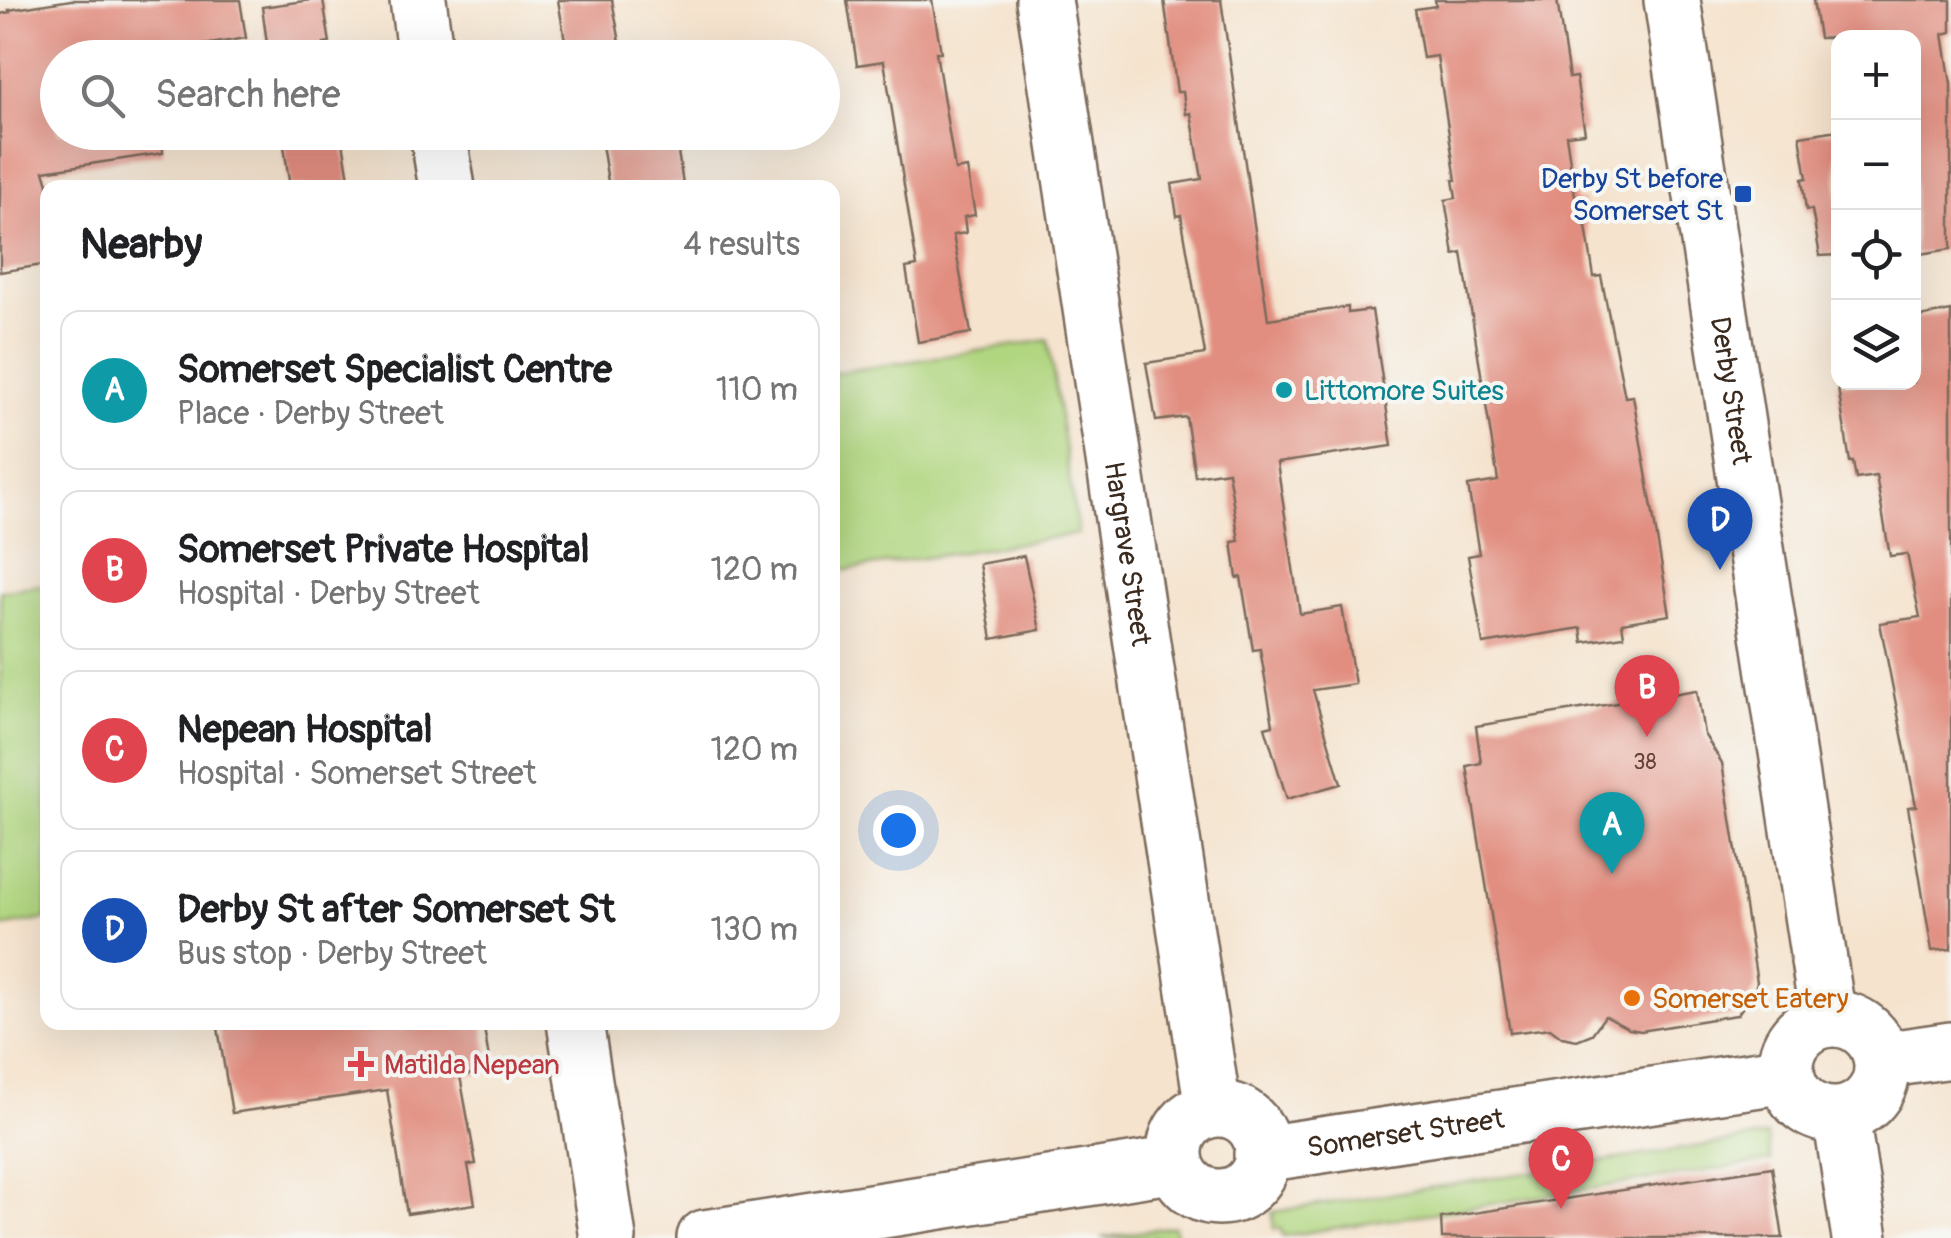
<!DOCTYPE html>
<html lang="en">
<head>
<meta charset="utf-8">
<style>
  :root { --surface:#fff; --page:#f6f6f6; --text:#202124; --muted:#757577; --line:#e0e0e0; --accent:#0b8043 }
  body { margin:0; font-family:Pangolin,sans-serif; background:var(--page); color:var(--text) }
  .controls { position:absolute; right:30px; top:30px; display:grid; overflow:hidden; border-radius:20px; box-shadow:0 10px 40px #0002 }
  .controls button { width:90px; height:90px; display:grid; place-items:center; padding:0; border:0; border-bottom:2px solid var(--line); background:var(--surface); color:var(--text); font:50px sans-serif }
  .you { position:absolute; left:898px; top:830px; width:35px; height:35px; margin:-25px; border:8px solid #fff; border-radius:50%; background:#1a73e8; box-shadow:0 0 0 15px #1a73e833 }
  .badge { display:grid; place-items:center; width:65px; height:65px; border-radius:50%; background:var(--accent); color:#fff; font-size:32px; font-weight:700 }
  .pin { position:absolute; translate:-50% -82px; filter:drop-shadow(0 2px 5px #0008) }
  .pin::after { content:''; position:absolute; top:52px; width:35px; height:30px; background:inherit; clip-path:polygon(0 0,100% 0,50% 100%) }
  .list { margin:0; padding:0; list-style:none }
  h2 { display:flex; justify-content:space-between; align-items:center; height:130px; margin:0; padding:0 40px; font-size:42px }
  h2 small { font-size:32px; font-weight:400; color:var(--muted) }
  .list li { display:grid; grid-template-columns:65px 1fr auto; gap:30px; align-items:center; box-sizing:border-box; height:160px; margin:0 20px 20px; padding:0 20px; border:2px solid var(--line); border-radius:20px }
  .list b { display:block; font-size:38px; white-space:nowrap }
  .list p { margin:0; font-size:32px; white-space:nowrap; color:var(--muted) }
  .list em { font-size:32px; font-style:normal; color:var(--muted) }
  .icon { flex:none; width:55px; height:55px; fill:none; stroke:currentColor; stroke-width:2; stroke-linecap:round; stroke-linejoin:round }
  .map { position:relative; flex:none; width:1951px; height:1238px; overflow:hidden }
  .search { position:absolute; background:var(--surface); box-shadow:0 10px 40px #0002; left:40px; top:40px; width:800px; height:110px; display:flex; align-items:center; gap:25px; box-sizing:border-box; padding:0 35px; border-radius:55px; color:var(--muted); font-size:38px }
  .panel { position:absolute; background:var(--surface); box-shadow:0 10px 40px #0002; left:40px; top:180px; width:800px; height:850px; border-radius:20px }
  .map>svg:first-child { display:block }
  .green { fill:#b1d680; stroke:#76804f; stroke-width:2.5 }
  .building { fill:#e18d7f }
  .lines { fill:none; stroke-linecap:round; stroke-linejoin:round }
  .minor-casing { stroke:#7c6b5b; stroke-width:60 }
  .minor { stroke:#fff; stroke-width:55 }
  .transit-dot { fill:#1a4fb4; stroke:#f6f6f2; stroke-width:4 }
  .culture-dot { fill:#0f9aa8; stroke:#f6f6f2; stroke-width:4 }
  .food-dot { fill:#e8710a; stroke:#f6f6f2; stroke-width:4 }
  .health-dot { fill:#e0444e; stroke:#f6f6f2; stroke-width:4 }
  .labels { text-anchor:middle; stroke-width:8; stroke-linejoin:round; paint-order:stroke }
  .number-label { font-size:22px; fill:#644336 }
  .transit-label { font-size:28px; fill:#164399; stroke:#f6f6f2; text-anchor:end }
  .culture-label { font-size:28px; fill:#0d838f; stroke:#f6f6f2; text-anchor:start }
  .street-label { font-size:28px; fill:#3b2a1e; stroke:#f6f6f2 }
  .food-label { font-size:28px; fill:#c56008; stroke:#f6f6f2; text-anchor:start }
  .health-label { font-size:28px; fill:#be3a42; stroke:#f6f6f2; text-anchor:start }
</style>
</head>
<body>
<div class="map">
<svg width="1951" height="1238" viewBox="0 0 1951 1238">
  <rect width="100%" height="100%" fill="#f6f6f2"/>
  <filter id="ink" filterUnits="userSpaceOnUse"><feTurbulence type="fractalNoise" baseFrequency=".01" numOctaves="2"/><feDisplacementMap in="SourceGraphic" scale="20" xChannelSelector="R" yChannelSelector="G"/><feConvolveMatrix kernelMatrix="1 2 1 2 8 2 1 2 1" color-interpolation-filters="sRGB"/></filter>
  <filter id="wash" filterUnits="userSpaceOnUse"><feTurbulence type="fractalNoise" baseFrequency=".0048" numOctaves="4" result="noise"/><feDisplacementMap in="SourceGraphic" scale="40" xChannelSelector="R" yChannelSelector="G"/><feGaussianBlur stdDeviation="2.25" result="paint"/><feColorMatrix in="noise" values="0 0 0 0 0 0 0 0 0 0 0 0 0 0 0 0 0 1.4 0 .05"/><feComposite in="paint" operator="in"/></filter>
  <g filter="url(#wash)">
    <rect width="100%" height="100%" fill="#f5e3cd"/>
    <g class="green">
      <polygon points="1048,340 1078,534 833,572 833,373"/>
      <polygon points="47,584 47,919 0,927 0,591"/>
      <polygon points="1767,1136 1771,1161 1283,1236 1281,1229 1274,1229 1272,1212"/>
      <polygon points="1174,1226 1177,1238 1102,1238"/>
    </g>
    <g id="blocks">
      <g class="building">
        <polygon points="71,0 240,0 246,38 126,58 58,58 58,132 162,132 163,153 44,171 48,184 48,264 0,272 0,14 10,12 9,10"/>
        <polygon points="311,0 323,0 330,43 324,44 326,58 269,58 262,7"/>
        <polygon points="558,0 612,0 623,58 568,58"/>
        <polygon points="847,0 932,0 941,52 936,52 955,170 967,168 975,215 964,217 966,233 953,235 971,333 918,342 906,268 917,266 884,61 857,65"/>
        <polygon points="1164,0 1221,0 1268,319 1348,307 1348,313 1372,310 1392,446 1277,463 1300,614 1342,607 1355,684 1313,690 1341,784 1287,799 1265,727 1273,725 1260,649 1253,650 1241,577 1237,578 1232,542 1239,541 1228,471 1195,476 1186,417 1156,421 1146,363 1205,354 1181,215 1177,216 1172,184 1202,179 1191,113 1186,114 1183,92 1177,92"/>
        <polygon points="1435,0 1557,0 1569,78 1576,77 1585,133 1566,135 1576,202 1582,201 1594,277 1601,276 1625,397 1633,396 1670,615 1622,623 1624,636 1583,642 1581,628 1483,644 1468,556 1479,554 1468,486 1498,481 1462,253 1454,255 1445,200 1456,198 1453,180 1456,180 1437,56 1423,58 1415,9 1436,6"/>
        <polygon points="1813,0 1951,0 1951,32 1943,34 1951,84 1951,249 1914,255 1914,38 1819,38"/>
        <polygon points="1838,130 1838,255 1820,256 1812,210 1806,210 1802,179 1807,178 1800,136"/>
        <polygon points="282,132 338,132 339,143 343,142 350,184 290,188"/>
        <polygon points="600,132 675,132 683,184 609,188"/>
        <polygon points="1951,311 1951,949 1932,951 1908,807 1916,806 1880,623 1920,617 1907,554 1890,556 1876,476 1856,479 1853,462 1850,462 1837,382 1914,382 1914,318"/>
        <polygon points="1024,556 1040,630 992,639 979,564"/>
        <polygon points="1697,690 1704,734 1722,763 1757,982 1754,992 1737,1015 1730,1016 1641,1031 1629,1029 1605,1016 1592,1034 1577,1040 1562,1037 1550,1028 1510,1033 1467,766 1481,763 1476,726"/>
        <polygon points="217,1022 483,1022 491,1071 460,1076 476,1164 468,1165 475,1204 407,1214 387,1090 232,1113"/>
        <polygon points="1772,1167 1783,1238 1442,1238 1441,1218"/>
      </g>
    </g>
  </g>
  <g filter="url(#ink)">
    <use href="#blocks" fill-opacity="0" stroke="#7c6b5b" stroke-width="2.5"/>
    <g class="lines">
      <g class="minor-casing">
        <g id="minor">
          <polyline points="418,0 426,58"/>
          <path id="s1" d="M 1044,0 L 1213,1109"/>
          <path id="s2" d="M 1672,0 L 1828,1019"/>
          <polyline points="438,132 447,188"/>
          <circle cx="1834" cy="1067" r="48"/>
          <polyline points="575,1022 608,1238"/>
          <polyline points="1882,1060 1951,1050"/>
          <circle cx="1219" cy="1153" r="44"/>
          <polyline points="1841,1116 1860,1238"/>
          <path id="s3" d="M 1262,1154 L 1786,1075"/>
          <polyline points="705,1238 1176,1164"/>
        </g>
      </g>
      <use href="#minor" class="minor"/>
    </g>
  </g>
  <rect class="transit-dot" x="1733" y="184" width="20" height="20" rx="5"/>
  <circle class="culture-dot" cx="1284" cy="390" r="10"/>
  <circle class="food-dot" cx="1632" cy="998" r="10"/>
  <path class="health-dot" d="M356 1049h10v10h10v10h-10v10h-10v-10h-10v-10h10z"/>
  <g class="labels">
    <g class="number-label">
      <text x="1645" y="769">38</text>
    </g>
    <g class="transit-label">
      <text x="1723" y="188">Derby St before<tspan x="1723" dy="32">Somerset St</tspan></text>
    </g>
    <g class="culture-label">
      <text x="1304" y="400">Littomore Suites</text>
    </g>
    <g class="street-label">
      <text dy="10" stroke="none"><textPath href="#s2" startOffset="395">Derby Street</textPath></text>
      <text dy="10" stroke="none"><textPath href="#s1" startOffset="560">Hargrave Street</textPath></text>
      <text dy="10" stroke="none"><textPath href="#s3" startOffset="145">Somerset Street</textPath></text>
    </g>
    <g class="food-label">
      <text x="1652" y="1008">Somerset Eatery</text>
    </g>
    <g class="health-label">
      <text x="384" y="1074">Matilda Nepean</text>
    </g>
  </g>
</svg>
<div class="controls">
<button>+</button>
<button>−</button>
<button><svg class="icon" aria-label="locate" viewBox="0 0 24 24"><circle cx="12" cy="12" r="6"/><path d="M12 2v4M12 18v4M2 12h4M18 12h4"/></svg></button>
<button><svg class="icon" aria-label="layers" viewBox="0 0 24 24"><path d="M12 4l9 5-9 5-9-5zM3 14l9 5 9-5"/></svg></button>
</div>
<div class="you"></div>
<div class="pin badge" style="left:1612px;top:874px;background:#0f9aa8">A</div>
<div class="pin badge" style="left:1647px;top:737px;background:#e0444e">B</div>
<div class="pin badge" style="left:1561px;top:1209px;background:#e0444e">C</div>
<div class="pin badge" style="left:1720px;top:570px;background:#1a4fb4">D</div>
<div class="search"><svg class="icon" aria-label="search" viewBox="0 0 24 24"><circle cx="10" cy="10" r="6"/><path d="M15 15l6 6"/></svg>Search here</div>
<section class="panel">
<h2>Nearby<small>4 results</small></h2>
<ul class="list">
<li><span class="badge" style="background:#0f9aa8">A</span><div><b>Somerset Specialist Centre</b><p>Place · Derby Street</p></div><em>110 m</em></li>
<li><span class="badge" style="background:#e0444e">B</span><div><b>Somerset Private Hospital</b><p>Hospital · Derby Street</p></div><em>120 m</em></li>
<li><span class="badge" style="background:#e0444e">C</span><div><b>Nepean Hospital</b><p>Hospital · Somerset Street</p></div><em>120 m</em></li>
<li><span class="badge" style="background:#1a4fb4">D</span><div><b>Derby St after Somerset St</b><p>Bus stop · Derby Street</p></div><em>130 m</em></li>
</ul>
</section>
</div>
</body>
</html>
